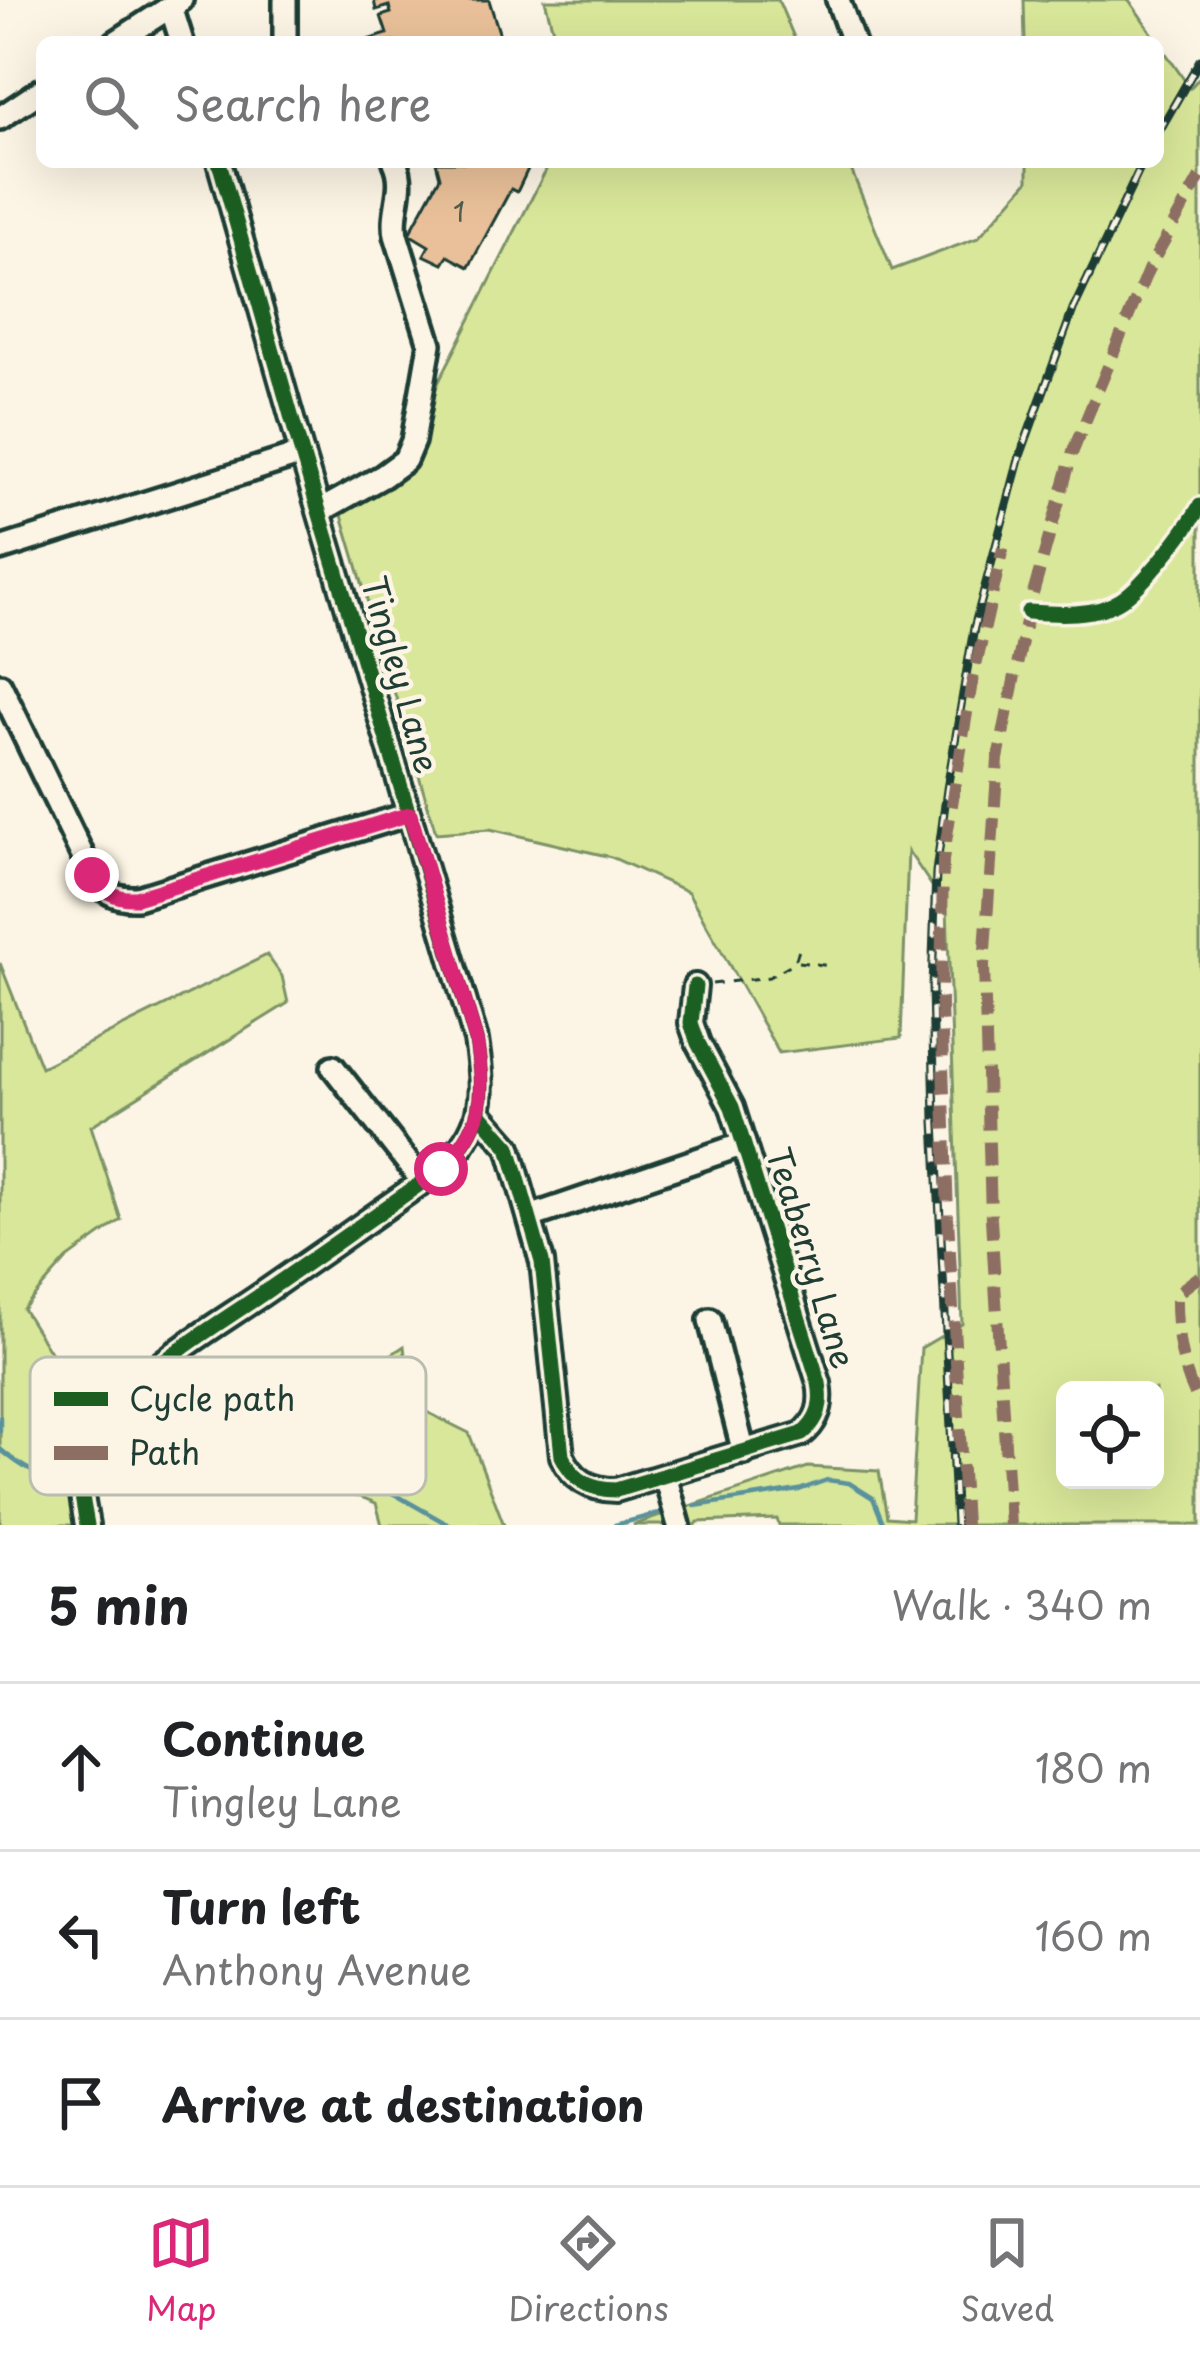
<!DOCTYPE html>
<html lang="en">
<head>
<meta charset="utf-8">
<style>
  :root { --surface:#fff; --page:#f6f6f6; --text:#202124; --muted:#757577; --line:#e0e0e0; --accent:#db2777 }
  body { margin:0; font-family:"Playpen Sans",sans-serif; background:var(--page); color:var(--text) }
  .controls { position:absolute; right:36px; bottom:36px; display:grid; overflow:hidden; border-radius:18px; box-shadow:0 12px 48px #0002 }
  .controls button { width:108px; height:108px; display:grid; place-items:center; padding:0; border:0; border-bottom:3px solid var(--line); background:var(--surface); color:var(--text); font:60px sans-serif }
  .stop { position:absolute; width:36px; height:36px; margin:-27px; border:9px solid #db2777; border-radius:50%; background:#fff }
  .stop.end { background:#db2777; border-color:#fff; box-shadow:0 3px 12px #0008 }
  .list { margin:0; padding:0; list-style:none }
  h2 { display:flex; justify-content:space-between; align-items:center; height:156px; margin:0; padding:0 48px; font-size:51px }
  h2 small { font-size:39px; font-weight:400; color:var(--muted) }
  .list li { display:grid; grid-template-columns:78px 1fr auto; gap:36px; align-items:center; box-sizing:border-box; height:168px; padding:0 48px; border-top:3px solid var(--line) }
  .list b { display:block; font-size:45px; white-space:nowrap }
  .list p { margin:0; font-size:39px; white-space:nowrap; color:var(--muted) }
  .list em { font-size:39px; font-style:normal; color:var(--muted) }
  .icon { flex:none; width:66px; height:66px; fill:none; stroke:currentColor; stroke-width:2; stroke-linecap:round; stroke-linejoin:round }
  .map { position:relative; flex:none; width:1200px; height:1525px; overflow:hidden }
  .search { position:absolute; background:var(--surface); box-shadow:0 12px 48px #0002; left:36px; right:36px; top:36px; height:132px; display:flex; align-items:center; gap:30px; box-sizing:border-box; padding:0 42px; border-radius:18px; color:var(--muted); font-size:45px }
  .sheet { height:660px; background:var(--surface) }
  nav { display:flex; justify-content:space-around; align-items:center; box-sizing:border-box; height:168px; border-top:3px solid var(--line); background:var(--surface); font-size:33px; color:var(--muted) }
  nav a { display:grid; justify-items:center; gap:6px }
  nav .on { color:var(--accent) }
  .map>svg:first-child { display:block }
  .green { fill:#d9e79a; stroke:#7c9267; stroke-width:3; fill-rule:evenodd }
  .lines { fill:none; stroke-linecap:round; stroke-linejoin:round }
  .stream { stroke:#5a929c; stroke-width:4.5 }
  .building { fill:#e9c099; stroke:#1f3d34; stroke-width:3 }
  .minor-casing { stroke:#1f3d34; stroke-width:30 }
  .path { stroke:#1f3d34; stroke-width:3; stroke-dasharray:9 9; stroke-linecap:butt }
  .minor { stroke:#fcf5e5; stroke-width:21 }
  .rail-casing { stroke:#1f3d34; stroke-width:9 }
  .rail { stroke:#fcf5e5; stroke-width:4.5; stroke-dasharray:14; stroke-linecap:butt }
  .quiet { stroke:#8d6e63; stroke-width:12; stroke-dasharray:24 12; stroke-linecap:butt }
  .cycleway-casing { stroke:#fcf5e5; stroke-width:22 }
  .cycleway { stroke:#1b5e20; stroke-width:15 }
  .route { stroke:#db2777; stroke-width:15 }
  .labels { text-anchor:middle; stroke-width:9; stroke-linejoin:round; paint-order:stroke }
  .number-label { font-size:27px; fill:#525e4d }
  .street-label { font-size:33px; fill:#1f3d34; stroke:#fcf5e5 }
  .key { fill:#fcf5e5; stroke:#babeb0; stroke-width:3 }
  .key-label { font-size:33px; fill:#1f3d34 }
</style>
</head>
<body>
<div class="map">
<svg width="1200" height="1525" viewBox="0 0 1200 1525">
  <rect width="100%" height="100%" fill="#fcf5e5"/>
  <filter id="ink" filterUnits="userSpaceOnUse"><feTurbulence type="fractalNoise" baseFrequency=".00833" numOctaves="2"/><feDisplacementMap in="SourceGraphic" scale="24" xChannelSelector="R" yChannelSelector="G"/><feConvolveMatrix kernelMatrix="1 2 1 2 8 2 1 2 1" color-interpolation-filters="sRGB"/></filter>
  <g filter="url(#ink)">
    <g class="green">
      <polygon points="545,0 778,0 796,42 556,42"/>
      <path d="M 1024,0 L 1129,0 L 1190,88 L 1200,77 L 1200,1525 L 779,1525 L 777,1519 L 698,1522 L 696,1525 L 633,1525 L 808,1467 L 879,1471 L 887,1517 L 911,1519 L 921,1348 L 962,1324 L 947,908 L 908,851 L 901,1038 L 779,1053 L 688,892 L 611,857 L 490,829 L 436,833 L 342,515 L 408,470 L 425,409 L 550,162 L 848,162 L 892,270 L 978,238 L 1028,181 L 1028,162 L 1158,162 L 1158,42 L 1025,42 ZM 1065,1390 L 1155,1390 L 1155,1480 L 1065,1480 Z"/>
      <polygon points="267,955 282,976 288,1003 91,1126 121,1220 67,1259 23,1309 87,1411 311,1409 404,1346 411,1404 469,1433 504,1525 382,1525 376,1503 267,1459 75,1496 78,1525 0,1525 0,963 41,1067"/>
    </g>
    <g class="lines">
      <g class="stream">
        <polyline points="0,1417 0,1431"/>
        <polyline points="246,1445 300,1454 396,1495 449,1525"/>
        <path d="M 0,1449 C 20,1466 40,1479 68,1481"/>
        <polyline points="695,1506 799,1490 827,1480 849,1483 873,1498 884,1525"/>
        <polyline points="615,1525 664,1512"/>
      </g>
    </g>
    <g class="building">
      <polygon points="374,0 489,0 502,42 361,42 387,34 381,16 391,13 389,6 376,10"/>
      <polygon points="436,162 519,162 529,167 517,192 511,189 469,267 448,256 443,264 424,255 429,246 409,234 440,177"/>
    </g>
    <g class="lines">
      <g class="minor-casing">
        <g id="minor">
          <polyline points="285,0 285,42"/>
          <polyline points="838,0 853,42"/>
          <polyline points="171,7 182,42"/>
          <polyline points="116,42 181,0"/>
          <polyline points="0,118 42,90"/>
          <path d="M 320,511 L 383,476 L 405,460 L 413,441 L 430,344 L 396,235 C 391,209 407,187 395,162"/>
          <polyline points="0,549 302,454"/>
          <path d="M 0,685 L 92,875 C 104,892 115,899 137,898 L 409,814"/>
          <polyline points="333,1067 423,1182"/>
          <path d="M 480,1114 L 509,1147 L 542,1262 L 562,1456 C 573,1480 590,1490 616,1490 L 802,1434 C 819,1420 823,1404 819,1383 L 732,1107 L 698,1043 L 691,1023 L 695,986"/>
          <polyline points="530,1217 744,1144"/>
          <polyline points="710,1320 744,1453"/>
          <polyline points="665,1476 679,1525"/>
          <path d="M 87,1525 C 83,1501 76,1476 85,1453 C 113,1383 208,1332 268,1290 C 326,1250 383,1210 441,1169 C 485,1127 485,1098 476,1040 L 302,454 L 219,162"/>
        </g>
      </g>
      <g class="path">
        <polyline points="798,962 832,966"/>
        <polyline points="712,984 769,977 795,962 799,950"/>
      </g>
      <use href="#minor" class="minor"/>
      <g class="rail-casing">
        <g id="rail">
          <polyline points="1158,133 1200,60"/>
          <polyline points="956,1525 935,1122 932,987 936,872 947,789 974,628 1020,456 1073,310 1143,162"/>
        </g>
      </g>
      <use href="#rail" class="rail"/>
      <g class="quiet">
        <path d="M 1200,1276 L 1176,1294 C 1175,1328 1182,1375 1200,1403"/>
        <polyline points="965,1525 948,1217 941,1003 943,860 971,688 1003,548"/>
        <polyline points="1010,1525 991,1219 984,965 998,759 1028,612 1073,451 1148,270 1200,177"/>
      </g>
      <g class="cycleway-casing">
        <g id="cycleway">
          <path d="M 1028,612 C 1056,614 1095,617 1121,600 C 1144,585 1186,531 1200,506"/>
          <path d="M 480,1114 L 509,1147 L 542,1262 L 562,1456 C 573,1480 590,1490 616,1490 L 802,1434 C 819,1420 823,1404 819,1383 L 732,1107 L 698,1043 L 691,1023 L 695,986"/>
          <path d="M 87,1525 C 83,1501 76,1476 85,1453 C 113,1383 208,1332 268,1290 C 326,1250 383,1210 441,1169 C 485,1127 485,1098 476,1040 L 302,454 L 219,162"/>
        </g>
      </g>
      <use href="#cycleway" class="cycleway"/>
    </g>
  </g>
  <g class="lines" filter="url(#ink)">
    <path class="route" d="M 92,875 C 104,892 115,899 136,898 L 410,814 L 476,1040 C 485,1098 485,1126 441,1169"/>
  </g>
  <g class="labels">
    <g class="number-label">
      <text x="459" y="222">1</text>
    </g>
    <g class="street-label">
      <text transform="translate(400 675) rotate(74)" y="12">Tingley Lane</text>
      <text transform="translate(811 1258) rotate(73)" y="12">Teaberry Lane</text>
    </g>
  </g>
  <rect x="30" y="1357" width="396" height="138" rx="18" class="key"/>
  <rect x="54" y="1392" width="54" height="14" fill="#1b5e20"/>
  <rect x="54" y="1446" width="54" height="14" fill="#8d6e63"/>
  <g class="key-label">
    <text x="129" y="1411">Cycle path</text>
    <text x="129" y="1465">Path</text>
  </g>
</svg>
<div class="controls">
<button><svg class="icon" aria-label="locate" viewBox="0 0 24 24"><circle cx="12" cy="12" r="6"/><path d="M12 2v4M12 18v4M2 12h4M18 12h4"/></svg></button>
</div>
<div class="stop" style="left:441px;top:1169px"></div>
<div class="stop end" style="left:92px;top:875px"></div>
<div class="search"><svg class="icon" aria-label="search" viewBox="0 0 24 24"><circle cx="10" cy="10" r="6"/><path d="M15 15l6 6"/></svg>Search here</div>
</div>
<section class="sheet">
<h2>5 min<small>Walk · 340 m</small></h2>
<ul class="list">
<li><svg class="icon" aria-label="ahead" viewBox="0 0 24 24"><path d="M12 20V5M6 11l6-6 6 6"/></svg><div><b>Continue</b><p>Tingley Lane</p></div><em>180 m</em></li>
<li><svg class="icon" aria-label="left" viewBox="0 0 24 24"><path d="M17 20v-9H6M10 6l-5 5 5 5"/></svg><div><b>Turn left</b><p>Anthony Avenue</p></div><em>160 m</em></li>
<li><svg class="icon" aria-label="arrive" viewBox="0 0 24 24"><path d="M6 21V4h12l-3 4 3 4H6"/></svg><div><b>Arrive at destination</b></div></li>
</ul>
</section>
<nav>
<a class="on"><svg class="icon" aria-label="map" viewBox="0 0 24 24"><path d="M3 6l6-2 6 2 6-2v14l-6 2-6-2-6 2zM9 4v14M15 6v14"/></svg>Map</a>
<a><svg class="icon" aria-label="directions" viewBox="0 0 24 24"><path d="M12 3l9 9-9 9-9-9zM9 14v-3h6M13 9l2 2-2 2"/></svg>Directions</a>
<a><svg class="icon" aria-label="saved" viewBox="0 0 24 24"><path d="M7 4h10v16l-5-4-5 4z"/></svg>Saved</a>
</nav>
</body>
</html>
